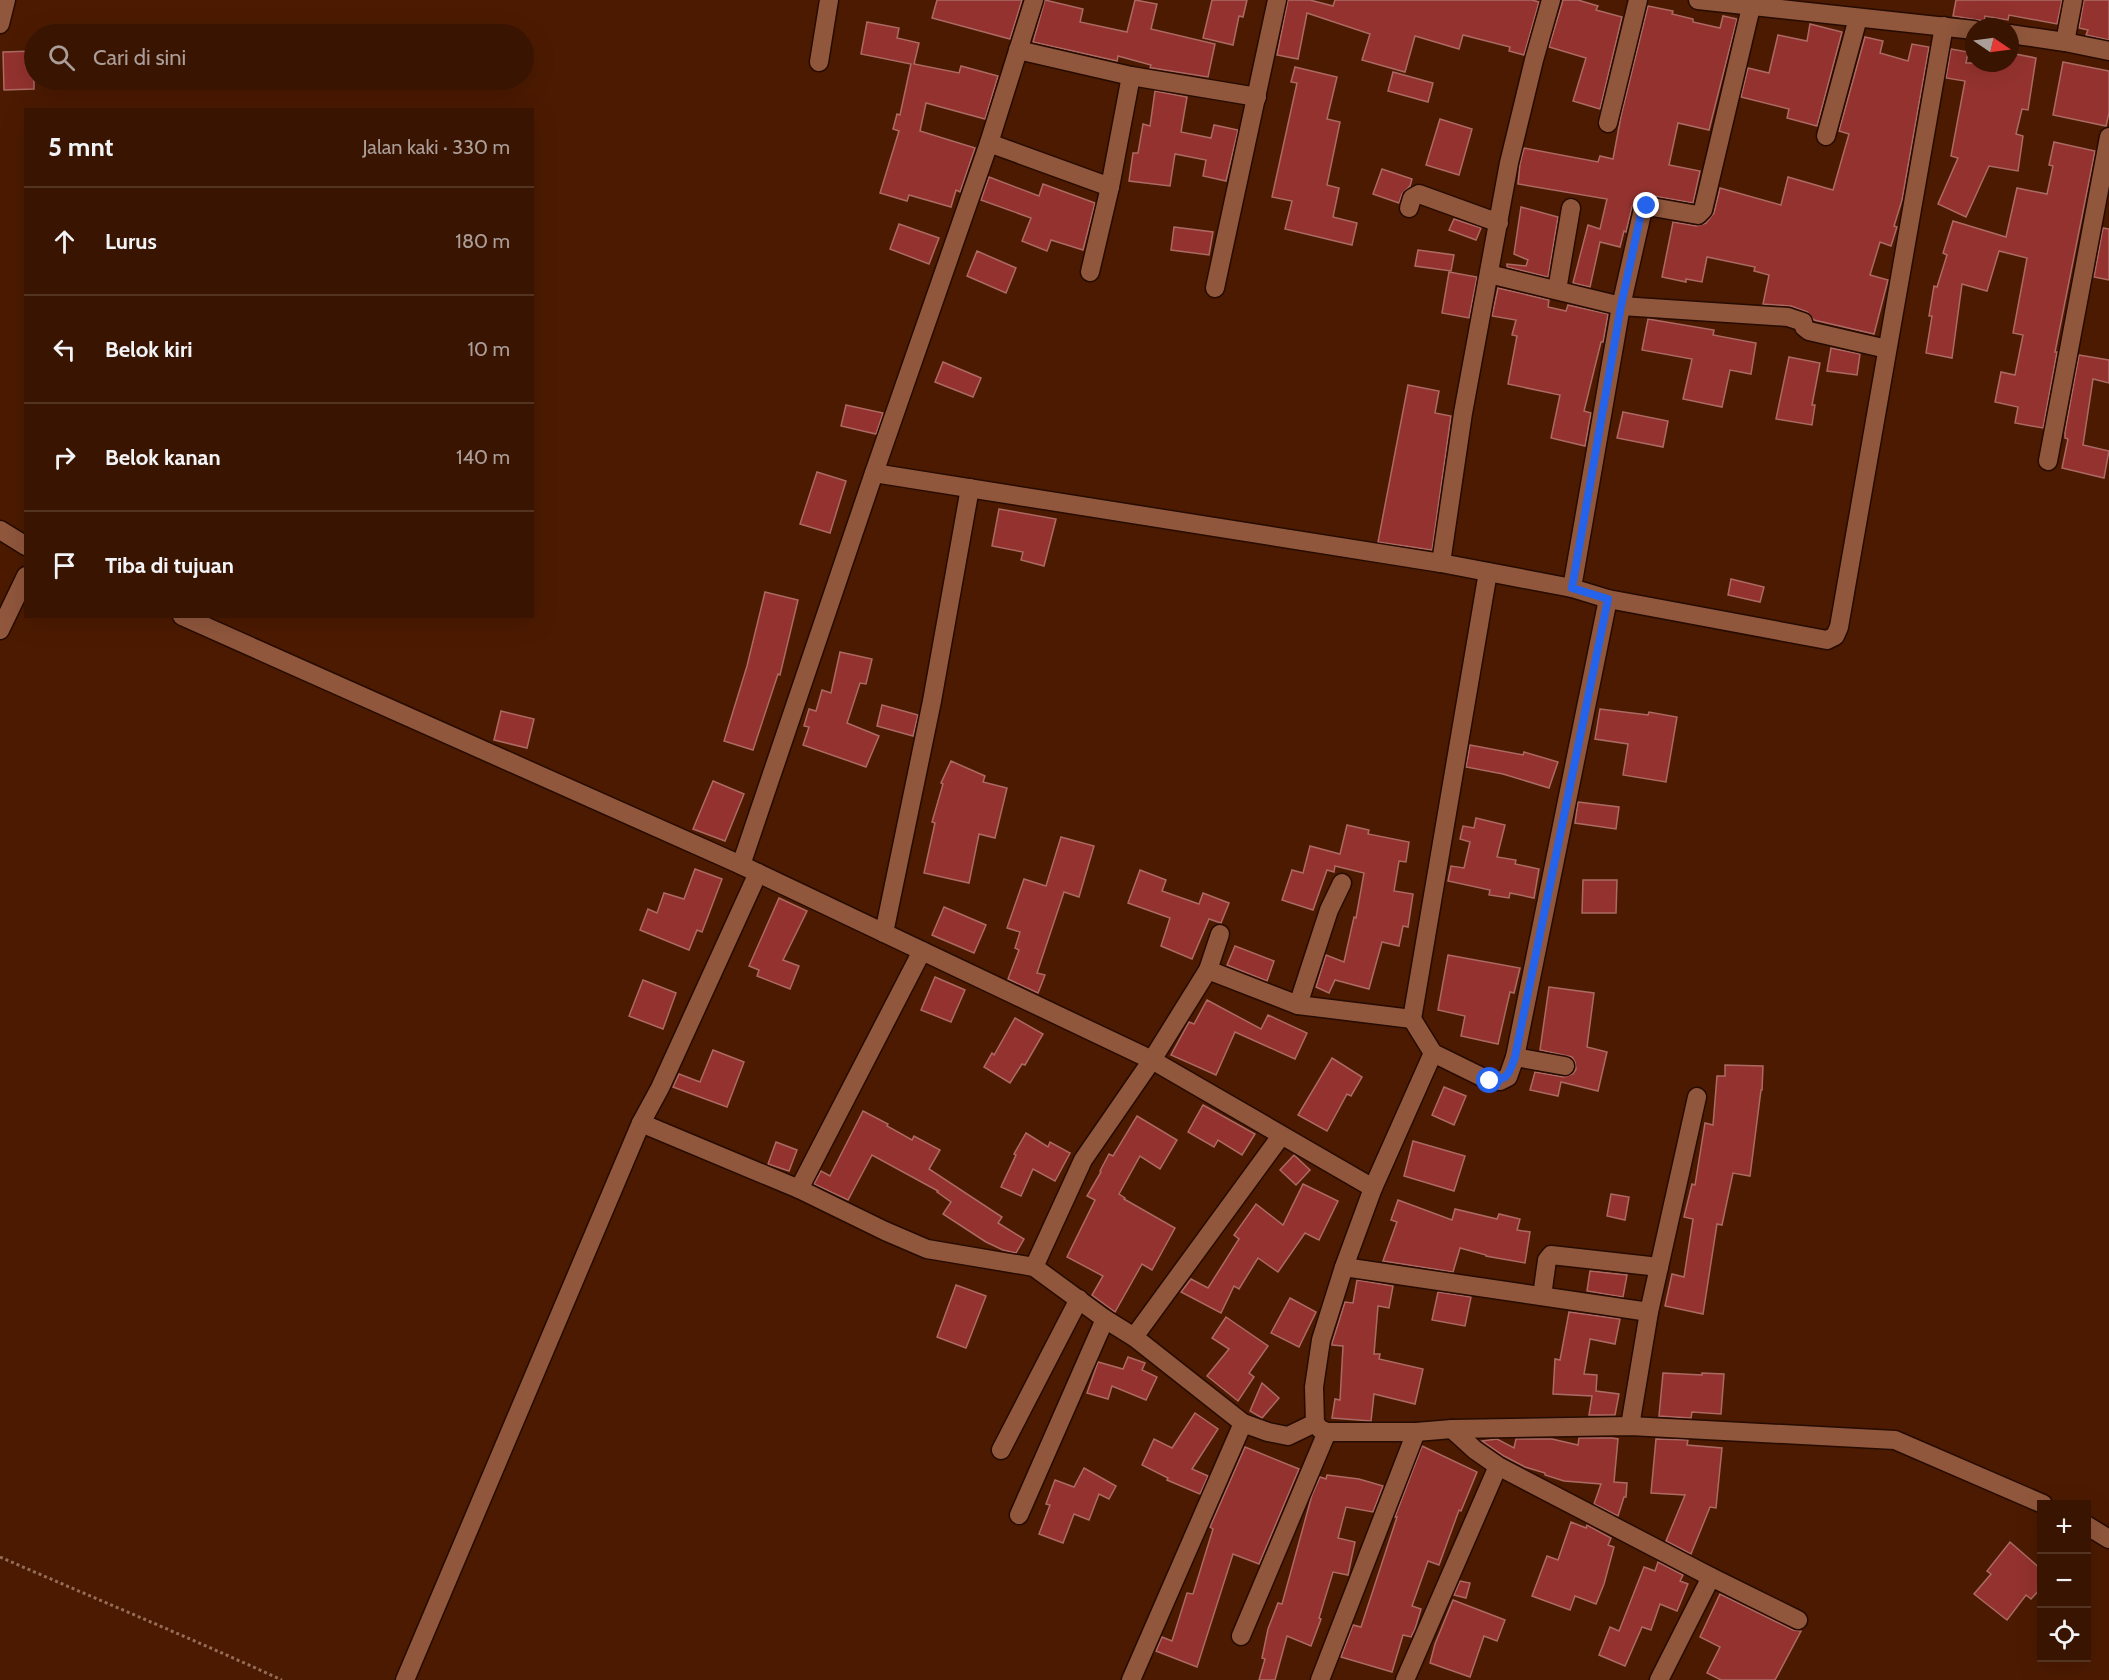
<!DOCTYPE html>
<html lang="id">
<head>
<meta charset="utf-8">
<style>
  :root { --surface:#391400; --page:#44210f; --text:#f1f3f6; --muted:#ab9e99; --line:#533322 }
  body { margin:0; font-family:Cabin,sans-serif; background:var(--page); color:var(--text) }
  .controls { position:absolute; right:18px; bottom:18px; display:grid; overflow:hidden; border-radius:0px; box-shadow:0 6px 24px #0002 }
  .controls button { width:54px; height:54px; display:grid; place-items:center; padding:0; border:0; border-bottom:2px solid var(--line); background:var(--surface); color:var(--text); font:30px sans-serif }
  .compass { position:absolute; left:1965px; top:18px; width:54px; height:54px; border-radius:50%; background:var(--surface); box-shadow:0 6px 24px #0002; rotate:103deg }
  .stop { position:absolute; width:18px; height:18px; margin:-14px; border:4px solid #2563eb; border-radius:50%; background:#fff }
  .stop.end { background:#2563eb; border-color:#fff; box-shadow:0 2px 6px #0008 }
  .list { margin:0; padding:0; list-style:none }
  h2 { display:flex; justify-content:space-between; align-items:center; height:78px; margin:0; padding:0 24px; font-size:26px }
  h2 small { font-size:20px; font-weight:400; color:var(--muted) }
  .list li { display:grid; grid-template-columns:39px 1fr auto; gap:18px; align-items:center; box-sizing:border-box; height:108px; padding:0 24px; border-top:2px solid var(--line) }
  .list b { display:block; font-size:22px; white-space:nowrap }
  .list em { font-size:20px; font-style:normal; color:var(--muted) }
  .icon { flex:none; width:33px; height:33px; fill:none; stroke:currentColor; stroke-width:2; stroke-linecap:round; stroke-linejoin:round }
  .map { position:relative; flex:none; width:2109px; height:1680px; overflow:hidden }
  .search { position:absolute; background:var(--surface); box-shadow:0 6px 24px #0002; left:24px; top:24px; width:510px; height:66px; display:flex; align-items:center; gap:15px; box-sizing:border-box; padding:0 21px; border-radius:33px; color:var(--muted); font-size:22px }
  .panel { position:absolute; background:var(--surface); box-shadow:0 6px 24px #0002; left:24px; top:108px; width:510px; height:510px; border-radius:0px }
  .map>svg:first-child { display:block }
  .building { fill:#93322e; stroke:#ac6a64; stroke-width:1.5 }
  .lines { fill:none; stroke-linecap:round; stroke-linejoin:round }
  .minor-casing { stroke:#260b01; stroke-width:21 }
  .path { stroke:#966d59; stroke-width:3; stroke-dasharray:3 3; stroke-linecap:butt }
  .minor { stroke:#90573c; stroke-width:18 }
  .route { stroke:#2563eb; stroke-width:8 }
</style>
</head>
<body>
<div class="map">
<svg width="2109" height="1680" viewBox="0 0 2109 1680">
  <rect width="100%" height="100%" fill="#4c1a00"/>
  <g class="building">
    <polygon points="937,0 1022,0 1010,39 932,18"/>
    <polygon points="1045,0 1083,9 1080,22 1127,32 1135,0 1157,4 1151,29 1215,44 1208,77 1152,68 1150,68 1151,65 1118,56 1117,61 1033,42"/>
    <polygon points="1212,0 1247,0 1243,17 1239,16 1233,45 1203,38"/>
    <polygon points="1288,0 1310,0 1333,6 1335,0 1532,0 1539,2 1524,55 1509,51 1510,47 1463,35 1459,49 1415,36 1405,72 1362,60 1370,34 1307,13 1298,59 1277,55"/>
    <polygon points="1563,0 1578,0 1598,6 1596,10 1622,17 1600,109 1573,101 1586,58 1549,47"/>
    <polygon points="1956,0 2062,0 2057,24 2009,15 2008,20 1985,16 1984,21 1953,16"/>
    <polygon points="2084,0 2109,0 2109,40 2086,35 2088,30 2079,28"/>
    <polygon points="1648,6 1673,11 1672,14 1693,19 1693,22 1720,28 1723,16 1737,19 1709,130 1678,123 1669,165 1700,171 1693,203 1648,195 1636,200 1632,207 1626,232 1624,231 1620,247 1600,242 1590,287 1573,283 1588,225 1600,229 1607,199 1518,184 1520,164 1524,148 1598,162 1600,156 1613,159 1621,116"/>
    <polygon points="867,22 899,28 897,38 919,43 914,64 959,73 961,66 998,76 985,119 926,103 920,131 975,148 960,192 956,190 951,207 909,195 907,201 880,193 899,131 893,129 897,114 900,115 911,64 861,54"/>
    <polygon points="1810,24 1842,32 1817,126 1787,118 1789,109 1741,97 1748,68 1769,73 1778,35 1807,41"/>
    <polygon points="1865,37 1883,41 1880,53 1908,61 1912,44 1929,47 1902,200 1894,226 1897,227 1891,246 1880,242 1870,275 1888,280 1874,334 1814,320 1807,312 1791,306 1763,304 1769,275 1754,271 1755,267 1707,257 1702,282 1686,279 1686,282 1662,277 1673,222 1697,226 1706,223 1714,213 1720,188 1781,205 1788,177 1833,190 1849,134 1839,131"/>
    <polygon points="1951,49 1968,52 1966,63 2010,63 2010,53 2036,58 2028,110 2022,109 2016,134 2023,136 2018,171 1989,166 1966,217 1938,204 1958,158 1951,156 1965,81 1946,78"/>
    <polygon points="34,51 34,89 4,90 3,52"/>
    <polygon points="2063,62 2109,71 2109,113 2106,126 2053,115"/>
    <polygon points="1295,67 1337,77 1327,119 1340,122 1327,185 1339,188 1333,217 1357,223 1352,245 1285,229 1292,201 1272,197 1297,83 1291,82"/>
    <polygon points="1393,72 1433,83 1428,102 1388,91"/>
    <polygon points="1155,91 1187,97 1181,132 1211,138 1214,125 1238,130 1226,181 1203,176 1206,160 1175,154 1170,186 1129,181 1133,153 1138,153 1143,124 1150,126"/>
    <polygon points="1440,119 1472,129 1459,175 1426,165"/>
    <polygon points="2054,142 2095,151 2055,352 2057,352 2043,428 2015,423 2018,407 1995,402 2001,372 2015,375 2023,335 2013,333 2027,258 1999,251 1987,291 1962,284 1952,358 1926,353 1932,316 1929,316 1934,286 1937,287 1947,255 1943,253 1953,221 2006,237 2017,188 2047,194 2053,166 2049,165"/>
    <polygon points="1382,169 1412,179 1410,186 1402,194 1399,203 1373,194"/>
    <polygon points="989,177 1039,196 1043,184 1095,203 1083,250 1051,240 1047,251 1022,241 1031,218 981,200"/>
    <polygon points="1521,207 1558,217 1548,277 1507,267 1507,264 1526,266 1528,260 1514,254"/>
    <polygon points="1454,219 1481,228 1476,240 1449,230"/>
    <polygon points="899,224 939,238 929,264 890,249"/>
    <polygon points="1174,227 1213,232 1209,255 1171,250"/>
    <polygon points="2103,228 2109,229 2109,280 2094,277"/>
    <polygon points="1418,250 1454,255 1451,271 1415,266"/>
    <polygon points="977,251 1016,268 1006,293 967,276"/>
    <polygon points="1449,272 1477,277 1469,318 1442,313"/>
    <polygon points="1498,288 1549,300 1548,307 1566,311 1568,305 1608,314 1604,337 1603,342 1601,342 1584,411 1591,413 1585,446 1551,438 1560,395 1508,384 1517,336 1512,335 1516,320 1492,316"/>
    <polygon points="1648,319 1714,330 1713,335 1756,343 1751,374 1730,370 1722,407 1683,399 1692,359 1642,350"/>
    <polygon points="1831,348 1860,354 1857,375 1827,371"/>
    <polygon points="2079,355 2109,360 2109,383 2093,379 2083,445 2109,451 2104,478 2062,468 2068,439 2065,438 2065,432"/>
    <polygon points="1789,357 1820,363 1812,405 1815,405 1812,425 1776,419"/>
    <polygon points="943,362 981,378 973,397 935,382"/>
    <polygon points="1408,385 1439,391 1435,413 1451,416 1432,550 1378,542"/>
    <polygon points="846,405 883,413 876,434 841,426"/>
    <polygon points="1623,412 1668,421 1663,447 1617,438"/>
    <polygon points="817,472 846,481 830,533 800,524"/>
    <polygon points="999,509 1056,519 1044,566 1021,560 1023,552 992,546"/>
    <polygon points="1731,579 1764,587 1760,602 1728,595"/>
    <polygon points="765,592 798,600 780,675 778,674 753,750 724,741 747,666"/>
    <polygon points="840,652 872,659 866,684 860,683 847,723 879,736 866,767 803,745 809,727 804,726 809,709 816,711 822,690 831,693"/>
    <polygon points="882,705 918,715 913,736 877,726"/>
    <polygon points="1600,709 1648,715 1649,712 1677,717 1666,782 1623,775 1628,744 1595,739"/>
    <polygon points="501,711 534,719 527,748 494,740"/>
    <polygon points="1470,745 1523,755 1524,752 1558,762 1549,788 1503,774 1466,767"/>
    <polygon points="951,761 985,776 983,782 1007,788 995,838 979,834 969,883 924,873 935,823 932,822 943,784 941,783"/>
    <polygon points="713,781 744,794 725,841 693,829"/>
    <polygon points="1578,802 1619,807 1616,829 1575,823"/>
    <polygon points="1476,818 1505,825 1497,857 1516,860 1515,864 1539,869 1534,898 1510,893 1509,898 1489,895 1490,890 1448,881 1451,866 1464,868 1470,842 1460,839 1463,826 1474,828"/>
    <polygon points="1347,825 1369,830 1368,834 1409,842 1406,862 1399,861 1394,891 1413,894 1408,927 1403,926 1399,946 1382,942 1369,989 1335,980 1329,993 1316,987 1326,955 1344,962 1354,917 1356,918 1364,873 1335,866 1334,872 1327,870 1313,910 1282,900 1292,870 1303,873 1310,846 1340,854"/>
    <polygon points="1061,837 1094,846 1079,897 1064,892 1037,973 1045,975 1038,993 1008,979 1019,950 1015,948 1020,932 1007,928 1024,879 1046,886"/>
    <polygon points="695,869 722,879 702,932 697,930 689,950 640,930 648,909 657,913 664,893 684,899"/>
    <polygon points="1140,870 1166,880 1162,891 1199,904 1203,893 1229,903 1221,923 1209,919 1192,959 1161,946 1170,918 1128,903"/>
    <polygon points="1583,880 1617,880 1616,913 1582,913"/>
    <polygon points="779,898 807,911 783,960 799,966 790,989 757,976 759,970 749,966"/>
    <polygon points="944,907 986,925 974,953 932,935"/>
    <polygon points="1235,946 1274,961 1267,981 1227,965"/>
    <polygon points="1448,955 1520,968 1514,993 1510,992 1498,1044 1461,1036 1465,1016 1438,1010"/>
    <polygon points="935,977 965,990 951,1022 921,1010"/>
    <polygon points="643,980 676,993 663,1029 629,1016"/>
    <polygon points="1549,987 1594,993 1587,1047 1607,1052 1598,1091 1561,1082 1558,1096 1530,1090 1535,1072 1564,1077 1573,1074 1576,1069 1575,1062 1572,1057 1540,1050"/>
    <polygon points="1207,1000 1261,1029 1268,1015 1307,1033 1295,1059 1235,1032 1216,1075 1171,1055 1189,1022 1194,1024"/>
    <polygon points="1015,1018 1043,1034 1025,1065 1022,1064 1010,1083 984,1067 992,1053 994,1055"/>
    <polygon points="713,1050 744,1062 727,1107 673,1087 679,1074 700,1082"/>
    <polygon points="1332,1058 1362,1077 1351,1096 1347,1094 1327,1131 1298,1115"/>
    <polygon points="1725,1065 1763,1066 1762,1090 1761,1090 1750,1176 1733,1173 1722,1225 1717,1224 1703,1314 1665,1306 1672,1274 1684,1277 1693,1219 1684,1217 1692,1184 1695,1185 1705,1123 1713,1125 1717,1076 1725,1076"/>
    <polygon points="1444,1087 1466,1096 1454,1125 1432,1115"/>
    <polygon points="1203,1105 1255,1134 1242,1155 1218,1140 1214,1147 1188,1132"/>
    <polygon points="863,1111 888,1124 887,1126 912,1140 914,1136 940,1150 929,1169 1002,1217 998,1223 1024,1239 1016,1253 1003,1250 986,1242 943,1214 951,1202 937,1192 938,1191 872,1155 848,1200 814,1184 821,1171 830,1176"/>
    <polygon points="1137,1116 1177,1140 1160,1169 1140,1156 1119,1194 1125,1198 1124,1199 1175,1228 1152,1270 1142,1264 1115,1312 1092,1295 1103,1276 1067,1257 1095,1200 1087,1196 1101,1172 1100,1171 1109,1154 1113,1156"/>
    <polygon points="1026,1133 1048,1147 1050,1142 1070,1153 1055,1181 1033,1169 1021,1196 1001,1187 1016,1155 1014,1154"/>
    <polygon points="1413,1141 1465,1156 1454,1191 1404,1176"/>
    <polygon points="776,1142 797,1150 789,1171 768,1164"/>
    <polygon points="1294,1155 1310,1170 1296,1185 1280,1170"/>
    <polygon points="1303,1184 1338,1201 1319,1240 1305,1233 1278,1272 1258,1258 1239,1289 1234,1286 1221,1313 1181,1292 1191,1279 1208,1288 1239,1239 1234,1235 1256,1204 1283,1225"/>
    <polygon points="1611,1194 1629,1197 1625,1220 1607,1216"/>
    <polygon points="1398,1200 1452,1220 1455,1209 1497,1219 1499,1214 1520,1219 1517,1230 1530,1232 1525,1263 1486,1256 1486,1255 1460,1248 1453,1272 1383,1261 1397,1222 1391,1220"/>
    <polygon points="1590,1271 1627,1275 1623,1297 1587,1291"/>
    <polygon points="1357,1280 1393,1286 1389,1308 1378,1306 1374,1354 1380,1354 1379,1359 1423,1369 1415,1404 1374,1394 1371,1421 1332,1418 1335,1399 1340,1400 1343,1346 1332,1345 1332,1343 1345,1302 1353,1303"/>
    <polygon points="956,1285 986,1296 966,1348 937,1337"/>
    <polygon points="1438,1292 1471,1297 1465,1326 1432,1320"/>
    <polygon points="1290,1298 1316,1312 1299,1347 1271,1333"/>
    <polygon points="1569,1312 1620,1319 1615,1344 1590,1339 1584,1374 1597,1375 1596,1391 1619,1394 1615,1415 1589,1415 1592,1396 1553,1394 1555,1359 1560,1360"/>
    <polygon points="1226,1317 1268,1346 1249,1373 1254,1377 1238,1401 1207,1376 1229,1349 1212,1338"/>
    <polygon points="1128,1357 1145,1363 1142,1370 1157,1377 1146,1400 1112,1386 1108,1399 1087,1393 1098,1362 1123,1369"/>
    <polygon points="1663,1373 1702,1375 1702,1373 1724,1374 1721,1414 1692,1412 1691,1418 1659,1416"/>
    <polygon points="1262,1383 1279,1398 1262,1418 1250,1411"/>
    <polygon points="1195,1413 1218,1429 1192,1469 1208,1476 1200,1494 1167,1480 1168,1478 1142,1465 1154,1439 1172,1448"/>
    <polygon points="1579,1438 1612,1438 1618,1439 1614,1482 1627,1483 1626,1497 1624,1497 1618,1516 1594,1504 1601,1484 1564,1481 1545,1475 1545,1473 1525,1467 1504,1456 1482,1441 1497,1439 1514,1448 1516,1439 1552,1439 1578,1445"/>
    <polygon points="1656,1439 1688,1440 1687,1445 1722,1448 1716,1508 1710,1507 1691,1554 1666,1541 1685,1495 1651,1493"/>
    <polygon points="1422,1446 1477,1472 1461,1511 1459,1510 1439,1565 1428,1561 1412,1606 1421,1609 1415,1629 1411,1637 1403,1635 1392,1672 1341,1657 1353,1625 1361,1627 1397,1517 1395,1517"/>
    <polygon points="1245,1447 1299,1469 1259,1564 1233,1554 1197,1667 1156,1651 1162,1637 1172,1641 1187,1593 1193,1594 1213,1529 1210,1527"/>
    <polygon points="1084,1468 1116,1486 1109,1499 1099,1494 1089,1520 1074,1514 1063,1543 1039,1534 1050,1505 1046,1504 1055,1480 1074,1487"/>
    <polygon points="1327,1475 1359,1479 1383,1486 1373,1512 1346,1507 1338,1538 1355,1542 1348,1575 1333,1572 1319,1618 1321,1619 1311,1646 1287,1636 1275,1680 1259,1680 1265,1659 1262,1658 1268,1629 1278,1603 1282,1604 1312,1495 1320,1477 1326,1479"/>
    <polygon points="1571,1522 1586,1528 1587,1525 1611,1538 1608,1545 1614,1547 1604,1584 1596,1604 1575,1596 1570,1610 1532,1596 1547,1556 1558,1560"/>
    <polygon points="2010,1542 2042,1570 2042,1587 2031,1599 2026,1595 2007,1620 1974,1594 1991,1574 1987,1571"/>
    <polygon points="1658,1562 1683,1575 1680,1581 1688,1584 1677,1611 1660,1604 1651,1630 1642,1627 1625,1666 1599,1655 1610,1627 1619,1631 1644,1567 1655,1571"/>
    <polygon points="1460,1581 1470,1583 1466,1598 1454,1595"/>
    <polygon points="1720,1594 1793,1630 1801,1631 1775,1680 1721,1680 1707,1673 1720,1647 1700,1637"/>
    <polygon points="1453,1600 1505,1620 1497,1641 1484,1636 1470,1677 1430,1663 1435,1644"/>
  </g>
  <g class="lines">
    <g class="minor-casing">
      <g id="minor">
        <polyline points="1698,0 1974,30"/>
        <polyline points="1751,7 1703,210 1698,215 1647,206 1643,209 1621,306 1572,588 1608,599 1827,640 1835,636 1839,627 1944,26"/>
        <polyline points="0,24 6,0"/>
        <polyline points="2010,34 2065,42 2109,51"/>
        <polyline points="2065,42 2073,0"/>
        <polyline points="1018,50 1131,76 1257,97"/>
        <polyline points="819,62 829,0"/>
        <polyline points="1608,123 1638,0"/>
        <polyline points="1826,136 1858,18"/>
        <polyline points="989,143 1110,187 1131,76"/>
        <polyline points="1409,208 1412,198 1419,194 1499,223"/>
        <polyline points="1090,272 1110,187"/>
        <polyline points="1489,274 1621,306 1788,317 1803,322 1804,327 1809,331 1887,349"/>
        <polyline points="1215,288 1277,0"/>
        <polyline points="1557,290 1571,208"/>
        <polyline points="2048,461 2109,137"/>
        <polyline points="874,473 1441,563 1572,588"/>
        <polyline points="0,530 26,546"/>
        <polyline points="1441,563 1463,413 1509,163 1534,60 1551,0"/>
        <polyline points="1488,572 1412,1019 1433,1053 1490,1081 1500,1081 1508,1077 1515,1057 1608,599"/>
        <polyline points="182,616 741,865 1152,1060 1373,1188"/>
        <polyline points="0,630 26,576"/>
        <polyline points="741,865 874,473 989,143 1034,0"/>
        <polyline points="884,933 932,701 970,488"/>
        <polyline points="1208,970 1220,934"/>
        <polyline points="1298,1005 1329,910 1342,883"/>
        <polyline points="1433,1053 1373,1188 1344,1267 1321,1340 1314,1387 1315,1423 1320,1429 1327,1432 1416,1432 1452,1429 1630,1426 1895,1440 2043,1504"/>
        <polyline points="1515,1057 1565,1066"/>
        <polyline points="641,1123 799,1189 885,1231 927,1249 1034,1267 1105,1319 1134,1337 1243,1423 1268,1432 1288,1436 1315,1423"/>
        <polyline points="799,1189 922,951"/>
        <polyline points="1034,1267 1083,1160 1152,1060 1208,970 1298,1005 1412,1019"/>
        <polyline points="1344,1267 1649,1312"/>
        <polyline points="1542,1296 1547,1260 1551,1255 1659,1267"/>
        <polyline points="1134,1337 1281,1136"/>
        <polyline points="1630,1426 1649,1312 1697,1097"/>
        <polyline points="1452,1429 1475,1450 1498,1466 1711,1577 1659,1680"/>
        <polyline points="1001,1450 1079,1299"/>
        <polyline points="1019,1515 1105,1319"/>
        <polyline points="2086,1525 2109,1539"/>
        <polyline points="1711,1577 1798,1620"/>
        <polyline points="1241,1636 1327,1432"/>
        <polyline points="405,1680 641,1123 660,1088 758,873"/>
        <polyline points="1131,1680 1243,1423"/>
        <polyline points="1320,1680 1416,1432"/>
        <polyline points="1405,1680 1498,1466"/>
      </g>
    </g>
    <path class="path" d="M 0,1557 C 94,1598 188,1637 282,1680"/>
    <use href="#minor" class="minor"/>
  </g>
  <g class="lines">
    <path class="route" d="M 1490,1081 C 1509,1080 1509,1073 1515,1057 L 1608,599 L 1572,588 L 1621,306 L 1641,214 L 1647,206"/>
  </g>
</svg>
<div class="controls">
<button>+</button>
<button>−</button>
<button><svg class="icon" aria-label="locate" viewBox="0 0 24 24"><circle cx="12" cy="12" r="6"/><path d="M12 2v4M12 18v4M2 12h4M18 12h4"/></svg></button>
</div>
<svg class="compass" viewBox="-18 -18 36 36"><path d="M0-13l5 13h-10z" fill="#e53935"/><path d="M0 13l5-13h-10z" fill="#ab9e99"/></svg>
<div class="stop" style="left:1490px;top:1081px"></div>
<div class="stop end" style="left:1647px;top:206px"></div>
<div class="search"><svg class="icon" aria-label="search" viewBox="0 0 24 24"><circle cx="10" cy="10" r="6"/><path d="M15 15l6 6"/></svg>Cari di sini</div>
<section class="panel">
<h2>5 mnt<small>Jalan kaki · 330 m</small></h2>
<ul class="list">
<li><svg class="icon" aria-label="ahead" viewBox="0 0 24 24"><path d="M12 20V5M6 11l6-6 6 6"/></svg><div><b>Lurus</b></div><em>180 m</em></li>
<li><svg class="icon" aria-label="left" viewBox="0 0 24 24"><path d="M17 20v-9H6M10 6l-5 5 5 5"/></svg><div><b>Belok kiri</b></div><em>10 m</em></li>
<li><svg class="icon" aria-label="right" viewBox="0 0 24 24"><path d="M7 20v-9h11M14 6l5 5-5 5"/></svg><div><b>Belok kanan</b></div><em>140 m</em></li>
<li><svg class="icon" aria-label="arrive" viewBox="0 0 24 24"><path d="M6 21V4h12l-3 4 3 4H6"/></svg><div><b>Tiba di tujuan</b></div></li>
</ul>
</section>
</div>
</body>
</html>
